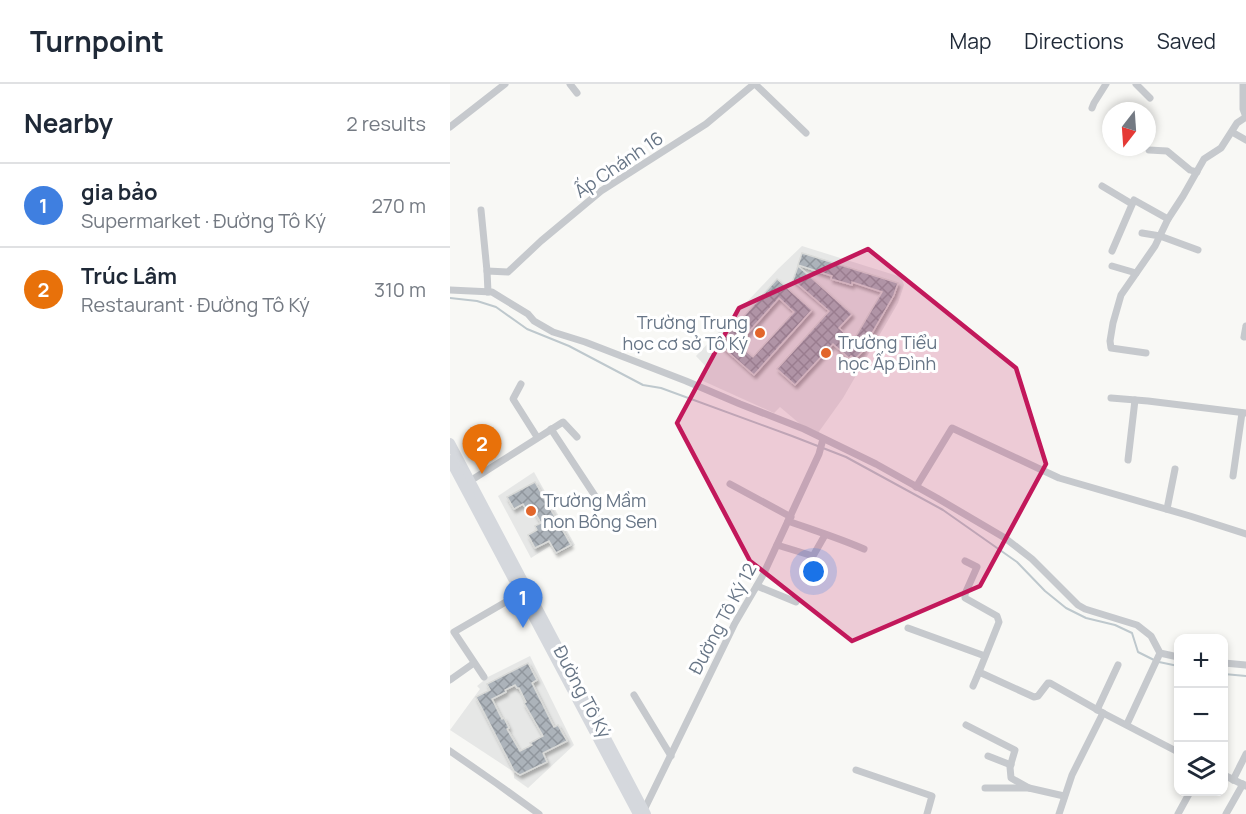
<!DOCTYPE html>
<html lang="en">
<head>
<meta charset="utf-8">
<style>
  :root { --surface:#fff; --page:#f6f6f7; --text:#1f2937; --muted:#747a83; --line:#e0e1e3; --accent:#7c3aed }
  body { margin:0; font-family:Manrope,sans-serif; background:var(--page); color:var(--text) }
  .controls { position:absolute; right:18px; bottom:18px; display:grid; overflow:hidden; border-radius:12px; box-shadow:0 3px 9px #0003 }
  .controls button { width:54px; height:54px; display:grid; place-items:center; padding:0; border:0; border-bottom:2px solid var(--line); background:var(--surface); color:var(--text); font:30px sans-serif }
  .compass { position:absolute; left:652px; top:18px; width:54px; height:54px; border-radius:50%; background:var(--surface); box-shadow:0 3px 9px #0003; rotate:197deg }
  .you { position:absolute; left:364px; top:488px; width:21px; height:21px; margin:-15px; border:4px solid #fff; border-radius:50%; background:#1a73e8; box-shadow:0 0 0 9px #1a73e833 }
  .badge { display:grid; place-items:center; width:39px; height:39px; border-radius:50%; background:var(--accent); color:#fff; font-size:20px; font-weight:700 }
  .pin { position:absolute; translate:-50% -50px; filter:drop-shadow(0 2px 3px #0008) }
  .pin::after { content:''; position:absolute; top:32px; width:21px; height:18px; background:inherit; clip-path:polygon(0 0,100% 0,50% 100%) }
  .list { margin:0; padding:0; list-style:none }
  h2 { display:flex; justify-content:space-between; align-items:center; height:78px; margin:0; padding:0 24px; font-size:26px }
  h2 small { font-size:20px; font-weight:400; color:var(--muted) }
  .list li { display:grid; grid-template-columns:39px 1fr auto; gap:18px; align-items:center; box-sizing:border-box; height:84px; padding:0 24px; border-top:2px solid var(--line) }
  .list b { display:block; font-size:22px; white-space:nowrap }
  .list p { margin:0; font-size:20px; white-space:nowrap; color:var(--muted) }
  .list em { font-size:20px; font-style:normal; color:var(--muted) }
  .icon { flex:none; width:33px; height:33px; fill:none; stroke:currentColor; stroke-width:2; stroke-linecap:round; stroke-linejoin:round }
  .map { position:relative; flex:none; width:796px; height:730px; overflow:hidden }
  header { display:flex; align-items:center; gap:36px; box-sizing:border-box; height:84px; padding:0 30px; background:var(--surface); border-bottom:2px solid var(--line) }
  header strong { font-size:28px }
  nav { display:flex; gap:33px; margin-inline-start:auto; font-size:21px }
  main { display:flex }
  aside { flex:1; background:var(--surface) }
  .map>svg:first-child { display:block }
  .built { fill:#e6e7e6 }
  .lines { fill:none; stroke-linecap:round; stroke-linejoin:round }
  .stream { stroke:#bec8cd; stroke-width:2 }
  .building { fill:url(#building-cross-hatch); stroke:#d9dad8; stroke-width:1.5; fill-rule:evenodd; filter:url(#shadow) }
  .minor { stroke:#c6c9cd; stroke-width:7 }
  .primary { stroke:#d5d8dd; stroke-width:10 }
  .marked { fill:#c2185b; fill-opacity:0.2; stroke:#c2185b; stroke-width:4.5; stroke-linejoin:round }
  .poi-dot { fill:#e2662b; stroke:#fff; stroke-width:2 }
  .labels { text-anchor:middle; stroke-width:6; stroke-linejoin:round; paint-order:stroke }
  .street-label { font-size:18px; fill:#677586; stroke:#fff }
  .poi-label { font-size:18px; fill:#677586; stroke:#fff; text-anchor:start }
</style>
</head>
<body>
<header>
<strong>Turnpoint</strong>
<nav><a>Map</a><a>Directions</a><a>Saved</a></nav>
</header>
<main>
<aside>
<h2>Nearby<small>2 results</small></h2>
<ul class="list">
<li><span class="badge" style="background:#3f7fe0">1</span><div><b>gia bảo</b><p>Supermarket · Đường Tô Ký</p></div><em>270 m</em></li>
<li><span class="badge" style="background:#e8710a">2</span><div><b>Trúc Lâm</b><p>Restaurant · Đường Tô Ký</p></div><em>310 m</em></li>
</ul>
</aside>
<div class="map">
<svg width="796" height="730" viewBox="0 0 796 730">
  <defs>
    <pattern id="building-cross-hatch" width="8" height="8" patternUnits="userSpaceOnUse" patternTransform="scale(1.5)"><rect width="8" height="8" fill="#acb3ba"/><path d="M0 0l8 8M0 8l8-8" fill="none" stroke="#90969d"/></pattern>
    <filter id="shadow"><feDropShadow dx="2" dy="3.5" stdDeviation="1.5" flood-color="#0004"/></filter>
  </defs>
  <rect width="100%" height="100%" fill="#f8f8f5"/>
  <g class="built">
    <polygon points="352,162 451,193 454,201 448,219 393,314 368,349 350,340 330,323 324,329 251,296 259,286 246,272 328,185"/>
    <polygon points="84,388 125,461 106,471 100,462 81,474 48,412"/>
    <polygon points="80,572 124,661 78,704 64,694 64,688 0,646 30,605 27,602 38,593"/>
  </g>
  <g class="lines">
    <g class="stream">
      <polyline points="0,214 27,217 46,223 77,245 119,262 193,301 211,304 342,352 396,373 493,426 567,478 595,507 616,524 636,534 665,541 682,549 688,568 704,576"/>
      <polyline points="709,578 728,582"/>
      <polyline points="774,590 796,592"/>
    </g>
  </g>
  <g class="building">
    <polygon points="352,169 448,199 444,211 413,265 414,266 405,275 401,272 399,274 383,260 345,301 327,285 379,227 343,196 348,182 402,230 389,244 403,257 432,208 402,198 402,201 381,195 382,192 348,181"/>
    <path d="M 327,195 L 362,226 L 304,291 L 269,260 ZM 329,214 L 344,228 L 303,273 L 288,260 Z"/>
    <polygon points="85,398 121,461 106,469 99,457 85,464 78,451 87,446 85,442 91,439 81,422 76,425 73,420 64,425 57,413"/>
    <path d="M 78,579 L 87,596 L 82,599 L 104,643 L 108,641 L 117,657 L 93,669 L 97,678 L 70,691 L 64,687 L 26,613 L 40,606 L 37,600 ZM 65,601 L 67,604 L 69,604 L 76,618 L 74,619 L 93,652 L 80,659 L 82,661 L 70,667 L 57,645 L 59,644 L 54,634 L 52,635 L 42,615 L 56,608 L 55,606 Z"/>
  </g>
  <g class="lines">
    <g class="minor">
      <polyline points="120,0 127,9"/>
      <polyline points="305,0 356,49"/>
      <polyline points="686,0 700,14"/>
      <polyline points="793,0 793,25 796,33"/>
      <polyline points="642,24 644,19 656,0"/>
      <polyline points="0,43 55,0"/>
      <polyline points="782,48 796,56"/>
      <polyline points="699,66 717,67 740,86 747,88"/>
      <polyline points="652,102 682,120"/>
      <polyline points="31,126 37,187"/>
      <polyline points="692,149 710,152 748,166"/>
      <polyline points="662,167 684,116 718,135"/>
      <polyline points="662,182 686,189"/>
      <polyline points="0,206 42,208 78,230 84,237 103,248 135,258 236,297 290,320 354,345 426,380 487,414 555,454 582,475 628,521 635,525 687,541 701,552 710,569 728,573"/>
      <polyline points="38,208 37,187 58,188 91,157 151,107 256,40 304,0"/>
      <polyline points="794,253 796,242"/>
      <polyline points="696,269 661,264 660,257 663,239 671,211 705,162 718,135 733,112 754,75 771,64 787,39 796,33"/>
      <polyline points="71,300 63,315 87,353"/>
      <polyline points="661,314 698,317 796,329"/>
      <polyline points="101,345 151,421"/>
      <polyline points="678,376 685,316"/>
      <polyline points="783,392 792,329"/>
      <polyline points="20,397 113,338 127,353"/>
      <polyline points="280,400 341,433"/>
      <polyline points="466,403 502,344 609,394 740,432 796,450"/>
      <polyline points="717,425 725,385"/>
      <path d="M 338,437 C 363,446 389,454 414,465"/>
      <polyline points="327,461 363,472 375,451"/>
      <polyline points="515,477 527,483 515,510 515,514 547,532 549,538 529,588 584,613 588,612 598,599 600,599 653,629 728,668"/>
      <polyline points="307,502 346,518"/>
      <polyline points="458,544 535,572"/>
      <polyline points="774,579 796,581"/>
      <polyline points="34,593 4,548 73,508"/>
      <polyline points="0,596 24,579"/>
      <polyline points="523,602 529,588"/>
      <polyline points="184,611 221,672"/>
      <polyline points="647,626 668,581"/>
      <polyline points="677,640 710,569"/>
      <polyline points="516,641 565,666 560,683 561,694 579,704"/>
      <polyline points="0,667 46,699 89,730"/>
      <polyline points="538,672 561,681"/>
      <polyline points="406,686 482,712 477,730"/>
      <polyline points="774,691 796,702"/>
      <polyline points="783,696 796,670"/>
      <polyline points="535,704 579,704 614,712"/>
      <polyline points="194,726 285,539 313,491 369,370 373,355"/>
      <polyline points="609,730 622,691 653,629"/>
      <polyline points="728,730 740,708"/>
      <polyline points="776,730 793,700"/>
    </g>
    <g class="primary">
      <polyline points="0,359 196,730"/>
      <polyline points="0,376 188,730"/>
    </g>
  </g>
  <path class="marked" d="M 418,165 L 566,284 L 596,380 L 530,502 L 402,557 L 300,477 L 227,339 L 289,224 Z"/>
  <g class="poi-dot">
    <circle cx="310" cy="249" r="6"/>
    <circle cx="376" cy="269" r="6"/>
    <circle cx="81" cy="427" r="6"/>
  </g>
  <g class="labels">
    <g class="street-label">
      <text transform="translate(169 81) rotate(-34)" y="6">Ấp Chánh 16</text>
      <text transform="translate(273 535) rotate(-62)" y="6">Đường Tô Ký 12</text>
      <text transform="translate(132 608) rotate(62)" y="6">Đường Tô Ký</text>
    </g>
    <g class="poi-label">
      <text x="298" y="245" text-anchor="end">Trường Trung<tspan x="298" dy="21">học cơ sở Tô Ký</tspan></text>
      <text x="388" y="265">Trường Tiểu<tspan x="388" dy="21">học Ấp Đình</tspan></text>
      <text x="93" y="423">Trường Mầm<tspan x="93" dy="21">non Bông Sen</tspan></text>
    </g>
  </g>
</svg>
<div class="controls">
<button>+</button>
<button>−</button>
<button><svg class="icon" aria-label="layers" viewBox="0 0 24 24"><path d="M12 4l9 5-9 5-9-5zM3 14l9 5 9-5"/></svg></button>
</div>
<svg class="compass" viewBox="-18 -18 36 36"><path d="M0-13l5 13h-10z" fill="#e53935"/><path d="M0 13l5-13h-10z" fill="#747a83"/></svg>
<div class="you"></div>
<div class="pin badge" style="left:73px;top:544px;background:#3f7fe0">1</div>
<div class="pin badge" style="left:32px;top:390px;background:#e8710a">2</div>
</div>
</main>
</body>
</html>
